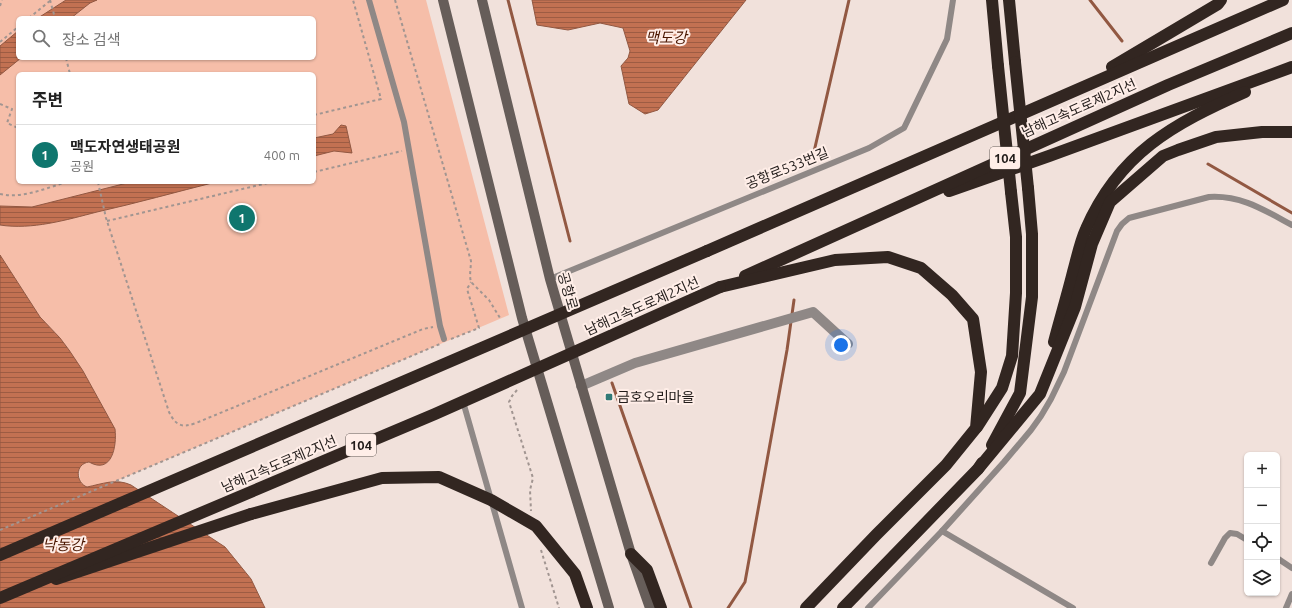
<!DOCTYPE html>
<html lang="ko">
<head>
<meta charset="utf-8">
<style>
  :root { --surface:#fff; --page:#f6f6f6; --text:#222; --muted:#767676; --line:#e0e0e0; --accent:#0f766e }
  body { margin:0; font-family:Ubuntu,"Noto Sans KR",sans-serif; background:var(--page); color:var(--text) }
  .controls { position:absolute; right:12px; bottom:12px; display:grid; overflow:hidden; border-radius:6px; box-shadow:0 1px 3px #0004 }
  .controls button { width:36px; height:36px; display:grid; place-items:center; padding:0; border:0; border-bottom:1px solid var(--line); background:var(--surface); color:var(--text); font:20px sans-serif }
  .you { position:absolute; left:841px; top:345px; width:14px; height:14px; margin:-10px; border:3px solid #fff; border-radius:50%; background:#1a73e8; box-shadow:0 0 0 6px #1a73e833 }
  .badge { display:grid; place-items:center; width:26px; height:26px; border-radius:50%; background:var(--accent); color:#fff; font-size:13px; font-weight:700 }
  .pin { position:absolute; translate:-50% -50%; border:2px solid #fff; box-shadow:0 1px 4px #0006 }
  .list { margin:0; padding:0; list-style:none }
  h2 { display:flex; justify-content:space-between; align-items:center; height:52px; margin:0; padding:0 16px; font-size:17px }
  h2 small { font-size:13px; font-weight:400; color:var(--muted) }
  .list li { display:grid; grid-template-columns:26px 1fr auto; gap:12px; align-items:center; box-sizing:border-box; height:60px; padding:0 16px; border-top:1px solid var(--line) }
  .list b { display:block; font-size:15px; white-space:nowrap }
  .list p { margin:0; font-size:13px; white-space:nowrap; color:var(--muted) }
  .list em { font-size:13px; font-style:normal; color:var(--muted) }
  .icon { flex:none; width:22px; height:22px; fill:none; stroke:currentColor; stroke-width:2; stroke-linecap:round; stroke-linejoin:round }
  .map { position:relative; flex:none; width:1292px; height:608px; overflow:hidden }
  .search { position:absolute; background:var(--surface); box-shadow:0 1px 3px #0004; left:16px; top:16px; width:300px; height:44px; display:flex; align-items:center; gap:10px; box-sizing:border-box; padding:0 14px; border-radius:6px; color:var(--muted); font-size:15px }
  .panel { position:absolute; background:var(--surface); box-shadow:0 1px 3px #0004; left:16px; top:72px; width:300px; height:112px; border-radius:6px }
  .map>svg:first-child { display:block }
  .park { fill:#f6bea9; fill-rule:evenodd }
  .water { fill:url(#water-rules); stroke:#925842 }
  .lines { fill:none; stroke-linecap:round; stroke-linejoin:round }
  .stream { stroke:#925842; stroke-width:3 }
  .path { stroke:#a19591; stroke-width:2; stroke-dasharray:3 3; stroke-linecap:butt }
  .service { stroke:#8f8886; stroke-width:6 }
  .minor { stroke:#8f8886; stroke-width:10 }
  .secondary { stroke:#665d59; stroke-width:10 }
  .motorway { stroke:#322621; stroke-width:12 }
  .motorway-bridge { stroke:#322621; stroke-width:12 }
  .poi-dot { fill:#317a77; stroke:#ffeee8; stroke-width:1.5 }
  .labels { text-anchor:middle; stroke-width:4; stroke-linejoin:round; paint-order:stroke }
  .shield { fill:#ffeee8; stroke:#655c58; stroke-width:1 }
  .shield-label { font-size:13px; font-weight:bold; fill:#231d1b }
  .street-label { font-size:14px; fill:#231d1b; stroke:#ffeee8 }
  .poi-label { font-size:14px; fill:#231d1b; stroke:#ffeee8; text-anchor:start }
  .water-label { font-size:15px; font-style:italic; fill:#4a1600; stroke:#ffeee8 }
</style>
</head>
<body>
<div class="map">
<svg width="1292" height="608" viewBox="0 0 1292 608">
  <defs>
    <pattern id="water-rules" width="6" height="5" patternUnits="userSpaceOnUse"><rect width="6" height="5" fill="#c27152"/><path d="M0 2.5h6" fill="none" stroke="#9d5c43"/></pattern>
  </defs>
  <rect width="100%" height="100%" fill="#f1e1db"/>
  <path class="park" d="M 0,0 L 426,0 L 509,315 L 116,481 L 87,487 L 83,486 L 80,480 L 79,467 C 84,461 88,461 95,465 L 110,420 L 69,350 L 60,338 L 40,317 L 0,255 ZM 18,18 L 314,18 L 314,58 L 18,58 ZM 18,74 L 314,74 L 314,182 L 18,182 Z"/>
  <g class="water">
    <polygon points="66,0 97,0 90,3 71,18 38,18"/>
    <polygon points="532,0 746,0 658,110 645,114 629,104 621,66 628,58 630,51 623,28 600,23 568,30 537,25"/>
    <polygon points="18,31 18,58 21,58 0,75 0,46"/>
    <polygon points="341,125 346,126 352,153 334,151 314,156 314,138 333,134"/>
    <path d="M 131,182 L 216,182 C 176,192 137,203 97,212 C 66,220 32,230 0,225 L 0,206 L 32,207 Z"/>
    <path d="M 0,255 L 40,317 L 60,338 L 69,350 L 83,371 L 115,429 C 117,446 112,475 89,462 C 74,464 76,483 87,487 C 102,484 116,478 131,485 L 225,547 L 251,579 L 265,608 L 0,608 Z"/>
  </g>
  <g class="lines">
    <g class="stream">
      <polyline points="508,0 570,241"/>
      <polyline points="1090,0 1122,41"/>
      <polyline points="813,156 849,0"/>
      <polyline points="1208,164 1292,213"/>
      <polyline points="612,383 691,608"/>
      <polyline points="728,608 745,582 787,350 794,300"/>
    </g>
    <g class="path">
      <polyline points="50,0 55,18"/>
      <path d="M 395,0 L 471,261 C 471,268 469,275 471,282 L 489,300 L 500,318"/>
      <polyline points="0,6 2,0"/>
      <polyline points="29,18 51,0"/>
      <polyline points="0,42 18,27"/>
      <polyline points="66,58 70,74"/>
      <polyline points="0,104 12,109 7,123 18,128"/>
      <polyline points="314,115 381,99 353,0"/>
      <polyline points="314,172 402,151"/>
      <path d="M 98,182 L 106,218 L 169,412 C 176,426 182,428 196,423 L 423,329 L 433,327"/>
      <path d="M 0,194 C 22,199 46,188 67,182"/>
      <polyline points="107,221 272,182"/>
      <polyline points="451,339 479,328 467,289 471,282"/>
      <polyline points="517,390 512,396 509,402 533,478 530,490 531,511"/>
      <polyline points="0,530 440,344"/>
      <polyline points="541,550 559,608"/>
    </g>
    <g class="service">
      <polyline points="369,0 404,122 440,326 444,339"/>
      <polyline points="550,279 869,148 904,128 947,39 953,0"/>
      <polyline points="464,405 522,608"/>
      <polyline points="942,531 1073,608"/>
      <polyline points="1277,558 1292,568"/>
      <polyline points="1211,563 1225,538 1230,533 1237,534 1247,540"/>
      <path d="M 868,608 L 942,531 L 1004,462 L 1031,430 L 1041,416 L 1051,399 L 1064,372 L 1117,231 L 1122,224 L 1129,218 L 1209,197 C 1241,195 1264,210 1292,225"/>
      <polyline points="1286,608 1292,594"/>
    </g>
    <polyline class="minor" points="581,386 635,363 813,312 848,344"/>
    <g class="secondary">
      <polyline points="443,0 522,318 609,608"/>
      <polyline points="482,0 550,279 631,554 650,608"/>
    </g>
    <g class="motorway">
      <polyline points="992,0 998,66"/>
      <polyline points="1009,0 1015,62"/>
      <polyline points="1112,67 1218,4 1221,0"/>
      <polyline points="949,191 1049,156 1292,67"/>
      <polyline points="707,251 1283,0"/>
      <polyline points="745,276 1168,85 1292,33"/>
      <polyline points="720,287 835,260 888,257 921,268 952,295 973,319 981,372 976,428 946,465 876,535 806,608"/>
      <path d="M 1054,342 C 1060,319 1067,296 1073,272 C 1077,258 1080,242 1086,229 C 1119,153 1173,124 1245,92"/>
      <polyline points="977,427 1002,388 1012,356 1016,293 1016,237 1011,192"/>
      <polyline points="992,445 1020,393 1032,297 1032,234 1028,188"/>
      <polyline points="978,469 1040,394 1075,307 1092,244 1110,202 1163,156 1178,150 1216,137 1262,132 1292,132"/>
      <polyline points="631,554 647,570 661,608"/>
      <polyline points="56,579 251,514"/>
      <polyline points="843,608 978,469 982,463"/>
    </g>
    <g class="motorway-bridge">
      <polyline points="1015,62 1028,188"/>
      <polyline points="998,66 1011,192"/>
      <polyline points="251,514 382,478 439,477 491,500 536,526 575,574 587,608"/>
      <polyline points="0,555 707,251"/>
      <polyline points="0,598 435,414 720,287"/>
    </g>
  </g>
  <rect class="poi-dot" x="605" y="393" width="8" height="8" rx="2"/>
  <g class="labels">
    <g class="shield">
      <rect x="990" y="147" width="30" height="22" rx="3"/>
      <rect x="346" y="434" width="30" height="22" rx="3"/>
    </g>
    <g class="shield-label">
      <text x="1005" y="163">104</text>
      <text x="361" y="450">104</text>
    </g>
    <g class="street-label">
      <text transform="translate(1079 108) rotate(-24)" y="5">남해고속도로제2지선</text>
      <text transform="translate(787 168) rotate(-22)" y="5">공항로533번길</text>
      <text transform="translate(568 291) rotate(74)" y="5">공항로</text>
      <text transform="translate(642 306) rotate(-24)" y="5">남해고속도로제2지선</text>
      <text transform="translate(279 464) rotate(-23)" y="5">남해고속도로제2지선</text>
    </g>
    <g class="poi-label">
      <text x="617" y="402">금호오리마을</text>
    </g>
    <g class="water-label">
      <text x="666" y="43">맥도강</text>
      <text x="63" y="550">낙동강</text>
    </g>
  </g>
</svg>
<div class="controls">
<button>+</button>
<button>−</button>
<button><svg class="icon" aria-label="locate" viewBox="0 0 24 24"><circle cx="12" cy="12" r="6"/><path d="M12 2v4M12 18v4M2 12h4M18 12h4"/></svg></button>
<button><svg class="icon" aria-label="layers" viewBox="0 0 24 24"><path d="M12 4l9 5-9 5-9-5zM3 14l9 5 9-5"/></svg></button>
</div>
<div class="you"></div>
<div class="pin badge" style="left:242px;top:218px">1</div>
<div class="search"><svg class="icon" aria-label="search" viewBox="0 0 24 24"><circle cx="10" cy="10" r="6"/><path d="M15 15l6 6"/></svg>장소 검색</div>
<section class="panel">
<h2>주변<small></small></h2>
<ul class="list">
<li><span class="badge">1</span><div><b>맥도자연생태공원</b><p>공원</p></div><em>400 m</em></li>
</ul>
</section>
</div>
</body>
</html>
